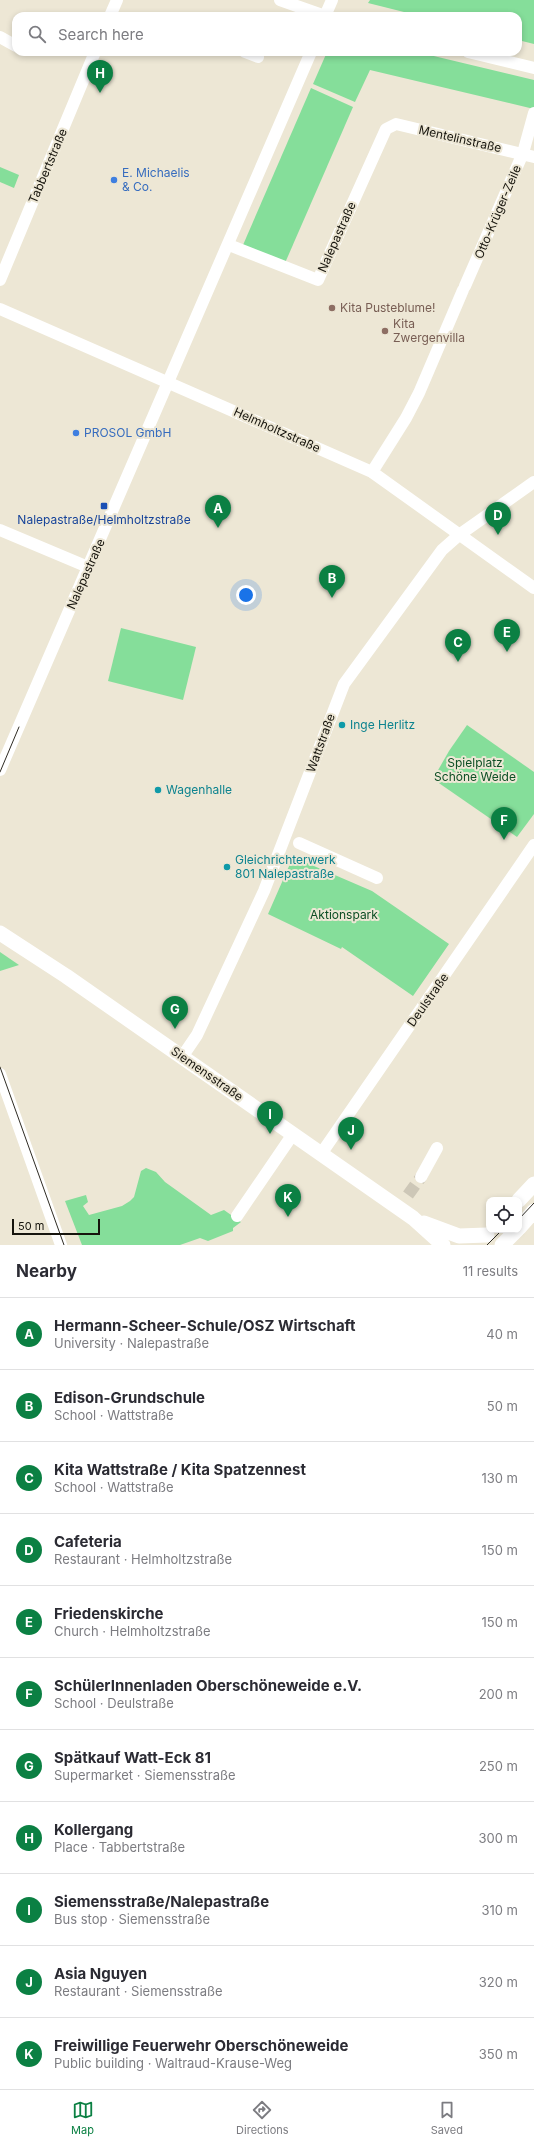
<!DOCTYPE html>
<html lang="en">
<head>
<meta charset="utf-8">
<style>
  :root { --surface:#fff; --page:#f2f2f3; --text:#2b2b33; --muted:#7c7c81; --line:#e1e1e2; --accent:#0b8043 }
  body { margin:0; font-family:Inter,sans-serif; background:var(--page); color:var(--text) }
  .controls { position:absolute; right:12px; bottom:12px; display:grid; overflow:hidden; border-radius:8px; box-shadow:0 2px 6px #0003 }
  .controls button { width:36px; height:36px; display:grid; place-items:center; padding:0; border:0; border-bottom:1px solid var(--line); background:var(--surface); color:var(--text); font:20px sans-serif }
  .scale { position:absolute; left:12px; bottom:10px; width:88px; box-sizing:border-box; padding-left:4px; border:2px solid #16140d; border-top:0; font-size:11px; line-height:14px; white-space:nowrap; color:#16140d; -webkit-text-stroke:3px #ede7d5; paint-order:stroke }
  .you { position:absolute; left:246px; top:595px; width:14px; height:14px; margin:-10px; border:3px solid #fff; border-radius:50%; background:#1a73e8; box-shadow:0 0 0 6px #1a73e833 }
  .badge { display:grid; place-items:center; width:26px; height:26px; border-radius:50%; background:var(--accent); color:#fff; font-size:13px; font-weight:700 }
  .pin { position:absolute; translate:-50% -33px; filter:drop-shadow(0 1px 2px #0008) }
  .pin::after { content:''; position:absolute; top:21px; width:14px; height:12px; background:inherit; clip-path:polygon(0 0,100% 0,50% 100%) }
  .list { margin:0; padding:0; list-style:none }
  h2 { display:flex; justify-content:space-between; align-items:center; height:52px; margin:0; padding:0 16px; font-size:17px }
  h2 small { font-size:13px; font-weight:400; color:var(--muted) }
  .list li { display:grid; grid-template-columns:26px 1fr auto; gap:12px; align-items:center; box-sizing:border-box; height:72px; padding:0 16px; border-top:1px solid var(--line) }
  .list b { display:block; font-size:15px; white-space:nowrap }
  .list p { margin:0; font-size:13px; white-space:nowrap; color:var(--muted) }
  .list em { font-size:13px; font-style:normal; color:var(--muted) }
  .icon { flex:none; width:22px; height:22px; fill:none; stroke:currentColor; stroke-width:2; stroke-linecap:round; stroke-linejoin:round }
  .map { position:relative; flex:none; width:534px; height:1245px; overflow:hidden }
  .search { position:absolute; background:var(--surface); box-shadow:0 2px 6px #0003; left:12px; right:12px; top:12px; height:44px; display:flex; align-items:center; gap:10px; box-sizing:border-box; padding:0 14px; border-radius:12px; color:var(--muted); font-size:15px }
  .sheet { height:844px; background:var(--surface) }
  nav { display:flex; justify-content:space-around; align-items:center; box-sizing:border-box; height:56px; border-top:1px solid var(--line); background:var(--surface); font-size:11px; color:var(--muted) }
  nav a { display:grid; justify-items:center; gap:2px }
  nav .on { color:var(--accent) }
  .map>svg:first-child { display:block }
  .green { fill:#85de9a }
  .lines { fill:none; stroke-linecap:round; stroke-linejoin:round }
  .minor-tunnel { stroke:#cdc7b7; stroke-width:12; stroke-dasharray:12 6; stroke-linecap:butt }
  .minor { stroke:#fff; stroke-width:12 }
  .major { stroke:#fff; stroke-width:15 }
  .tram { stroke:#2f2c24; stroke-width:1 }
  .shop-dot { fill:#3f7fe0; stroke:#ede7d5; stroke-width:1.5 }
  .education-dot { fill:#8d6e63; stroke:#ede7d5; stroke-width:1.5 }
  .transit-dot { fill:#1a4fb4; stroke:#ede7d5; stroke-width:1.5 }
  .culture-dot { fill:#0f9aa8; stroke:#ede7d5; stroke-width:1.5 }
  .labels { text-anchor:middle; stroke-width:4; stroke-linejoin:round; paint-order:stroke }
  .street-label { font-size:12px; fill:#16140d; stroke:#ede7d5 }
  .shop-label { font-size:12px; fill:#366cbe; stroke:#ede7d5; text-anchor:start }
  .education-label { font-size:12px; fill:#785e54; stroke:#ede7d5; text-anchor:start }
  .transit-label { font-size:12px; fill:#164399; stroke:#ede7d5 }
  .culture-label { font-size:12px; fill:#0d838f; stroke:#ede7d5; text-anchor:start }
  .park-label { font-size:12px; fill:#0c4e24; stroke:#ede7d5 }
</style>
</head>
<body>
<div class="map">
<svg width="534" height="1245" viewBox="0 0 534 1245">
  <rect width="100%" height="100%" fill="#ede7d5"/>
  <g class="green">
    <polygon points="370,0 534,0 534,44 518,40 518,16 420,16 368,3"/>
    <polygon points="327,52 417,52 534,80 534,109 370,70 355,102 313,84"/>
    <polygon points="311,88 353,107 285,263 243,245"/>
    <polygon points="0,167 19,175 14,188 0,182"/>
    <polygon points="121,628 196,647 183,700 108,681"/>
    <polygon points="467,725 534,772 534,814 517,837 433,779 449,751"/>
    <polygon points="293,857 372,891 449,944 413,996 342,947 341,949 268,914"/>
    <polygon points="0,952 19,965 0,971"/>
    <polygon points="146,1168 156,1172 165,1182 211,1215 224,1210 241,1222 233,1228 233,1231 208,1241 200,1238 180,1245 82,1245 65,1201 86,1195 88,1202 83,1206 89,1215 122,1206 130,1201 134,1197 141,1171"/>
  </g>
  <g class="lines">
    <polyline class="minor-tunnel" points="408,1195 421,1177"/>
    <g class="minor">
      <polyline points="280,0 325,16"/>
      <polyline points="110,16 117,0"/>
      <polyline points="325,16 332,0"/>
      <polyline points="0,37 16,46"/>
      <polyline points="245,52 258,57"/>
      <polyline points="468,52 534,68"/>
      <polyline points="229,245 318,280 386,129 396,124 534,157"/>
      <polyline points="0,280 95,52"/>
      <polyline points="465,286 523,153 534,113"/>
      <polyline points="0,309 372,472 534,588"/>
      <polyline points="372,472 406,418 419,393 463,290"/>
      <polyline points="0,530 88,567"/>
      <polyline points="0,770 311,52"/>
      <polyline points="299,843 377,878"/>
      <polyline points="182,1057 197,1035 264,891 344,684 442,550 459,535 534,482"/>
      <polyline points="0,1074 61,1245"/>
      <polyline points="321,1154 534,845"/>
      <polyline points="421,1177 437,1148"/>
      <polyline points="237,1216 293,1134"/>
    </g>
    <g class="major">
      <polyline points="0,933 66,976 413,1218 443,1245"/>
      <polyline points="519,1200 534,1184"/>
      <polyline points="424,1223 459,1236 487,1235"/>
      <polyline points="519,1228 534,1211"/>
      <polyline points="502,1245 517,1230"/>
    </g>
    <g class="tram">
      <polyline points="0,772 19,727"/>
      <polyline points="0,1067 64,1245"/>
      <polyline points="519,1219 534,1203"/>
      <polyline points="487,1245 502,1230"/>
    </g>
  </g>
  <g class="shop-dot">
    <circle cx="114" cy="180" r="4"/>
    <circle cx="76" cy="433" r="4"/>
  </g>
  <g class="education-dot">
    <circle cx="332" cy="308" r="4"/>
    <circle cx="385" cy="331" r="4"/>
  </g>
  <rect class="transit-dot" x="100" y="502" width="8" height="8" rx="2"/>
  <g class="culture-dot">
    <circle cx="342" cy="725" r="4"/>
    <circle cx="158" cy="790" r="4"/>
    <circle cx="227" cy="867" r="4"/>
  </g>
  <g class="labels">
    <g class="street-label">
      <text transform="translate(460 139) rotate(13)" y="4">Mentelinstraße</text>
      <text transform="translate(48 166) rotate(-67)" y="4">Tabbertstraße</text>
      <text transform="translate(498 212) rotate(-67)" y="4">Otto-Krüger-Zeile</text>
      <text transform="translate(337 237) rotate(-66)" y="4">Nalepastraße</text>
      <text transform="translate(277 430) rotate(24)" y="4">Helmholtzstraße</text>
      <text transform="translate(86 574) rotate(-66)" y="4">Nalepastraße</text>
      <text transform="translate(321 743) rotate(-70)" y="4">Wattstraße</text>
      <text transform="translate(428 1000) rotate(-55)" y="4">Deulstraße</text>
      <text transform="translate(207 1074) rotate(35)" y="4">Siemensstraße</text>
    </g>
    <g class="shop-label">
      <text x="122" y="177">E. Michaelis<tspan x="122" dy="14">&amp; Co.</tspan></text>
      <text x="84" y="437">PROSOL GmbH</text>
    </g>
    <g class="education-label">
      <text x="340" y="312">Kita Pusteblume!</text>
      <text x="393" y="328">Kita<tspan x="393" dy="14">Zwergenvilla</tspan></text>
    </g>
    <g class="transit-label">
      <text x="104" y="524">Nalepastraße/Helmholtzstraße</text>
    </g>
    <g class="culture-label">
      <text x="350" y="729">Inge Herlitz</text>
      <text x="166" y="794">Wagenhalle</text>
      <text x="235" y="864">Gleichrichterwerk<tspan x="235" dy="14">801 Nalepastraße</tspan></text>
    </g>
    <g class="park-label">
      <text x="475" y="767">Spielplatz<tspan x="475" dy="14">Schöne Weide</tspan></text>
      <text x="344" y="919">Aktionspark</text>
    </g>
  </g>
</svg>
<div class="controls">
<button><svg class="icon" aria-label="locate" viewBox="0 0 24 24"><circle cx="12" cy="12" r="6"/><path d="M12 2v4M12 18v4M2 12h4M18 12h4"/></svg></button>
</div>
<div class="scale">50 m</div>
<div class="you"></div>
<div class="pin badge" style="left:218px;top:528px">A</div>
<div class="pin badge" style="left:332px;top:598px">B</div>
<div class="pin badge" style="left:458px;top:662px">C</div>
<div class="pin badge" style="left:498px;top:535px">D</div>
<div class="pin badge" style="left:507px;top:652px">E</div>
<div class="pin badge" style="left:504px;top:840px">F</div>
<div class="pin badge" style="left:175px;top:1029px">G</div>
<div class="pin badge" style="left:100px;top:93px">H</div>
<div class="pin badge" style="left:270px;top:1134px">I</div>
<div class="pin badge" style="left:351px;top:1150px">J</div>
<div class="pin badge" style="left:288px;top:1217px">K</div>
<div class="search"><svg class="icon" aria-label="search" viewBox="0 0 24 24"><circle cx="10" cy="10" r="6"/><path d="M15 15l6 6"/></svg>Search here</div>
</div>
<section class="sheet">
<h2>Nearby<small>11 results</small></h2>
<ul class="list">
<li><span class="badge">A</span><div><b>Hermann-Scheer-Schule/OSZ Wirtschaft</b><p>University · Nalepastraße</p></div><em>40 m</em></li>
<li><span class="badge">B</span><div><b>Edison-Grundschule</b><p>School · Wattstraße</p></div><em>50 m</em></li>
<li><span class="badge">C</span><div><b>Kita Wattstraße / Kita Spatzennest</b><p>School · Wattstraße</p></div><em>130 m</em></li>
<li><span class="badge">D</span><div><b>Cafeteria</b><p>Restaurant · Helmholtzstraße</p></div><em>150 m</em></li>
<li><span class="badge">E</span><div><b>Friedenskirche</b><p>Church · Helmholtzstraße</p></div><em>150 m</em></li>
<li><span class="badge">F</span><div><b>SchülerInnenladen Oberschöneweide e.V.</b><p>School · Deulstraße</p></div><em>200 m</em></li>
<li><span class="badge">G</span><div><b>Spätkauf Watt-Eck 81</b><p>Supermarket · Siemensstraße</p></div><em>250 m</em></li>
<li><span class="badge">H</span><div><b>Kollergang</b><p>Place · Tabbertstraße</p></div><em>300 m</em></li>
<li><span class="badge">I</span><div><b>Siemensstraße/Nalepastraße</b><p>Bus stop · Siemensstraße</p></div><em>310 m</em></li>
<li><span class="badge">J</span><div><b>Asia Nguyen</b><p>Restaurant · Siemensstraße</p></div><em>320 m</em></li>
<li><span class="badge">K</span><div><b>Freiwillige Feuerwehr Oberschöneweide</b><p>Public building · Waltraud-Krause-Weg</p></div><em>350 m</em></li>
</ul>
</section>
<nav>
<a class="on"><svg class="icon" aria-label="map" viewBox="0 0 24 24"><path d="M3 6l6-2 6 2 6-2v14l-6 2-6-2-6 2zM9 4v14M15 6v14"/></svg>Map</a>
<a><svg class="icon" aria-label="directions" viewBox="0 0 24 24"><path d="M12 3l9 9-9 9-9-9zM9 14v-3h6M13 9l2 2-2 2"/></svg>Directions</a>
<a><svg class="icon" aria-label="saved" viewBox="0 0 24 24"><path d="M7 4h10v16l-5-4-5 4z"/></svg>Saved</a>
</nav>
</body>
</html>
